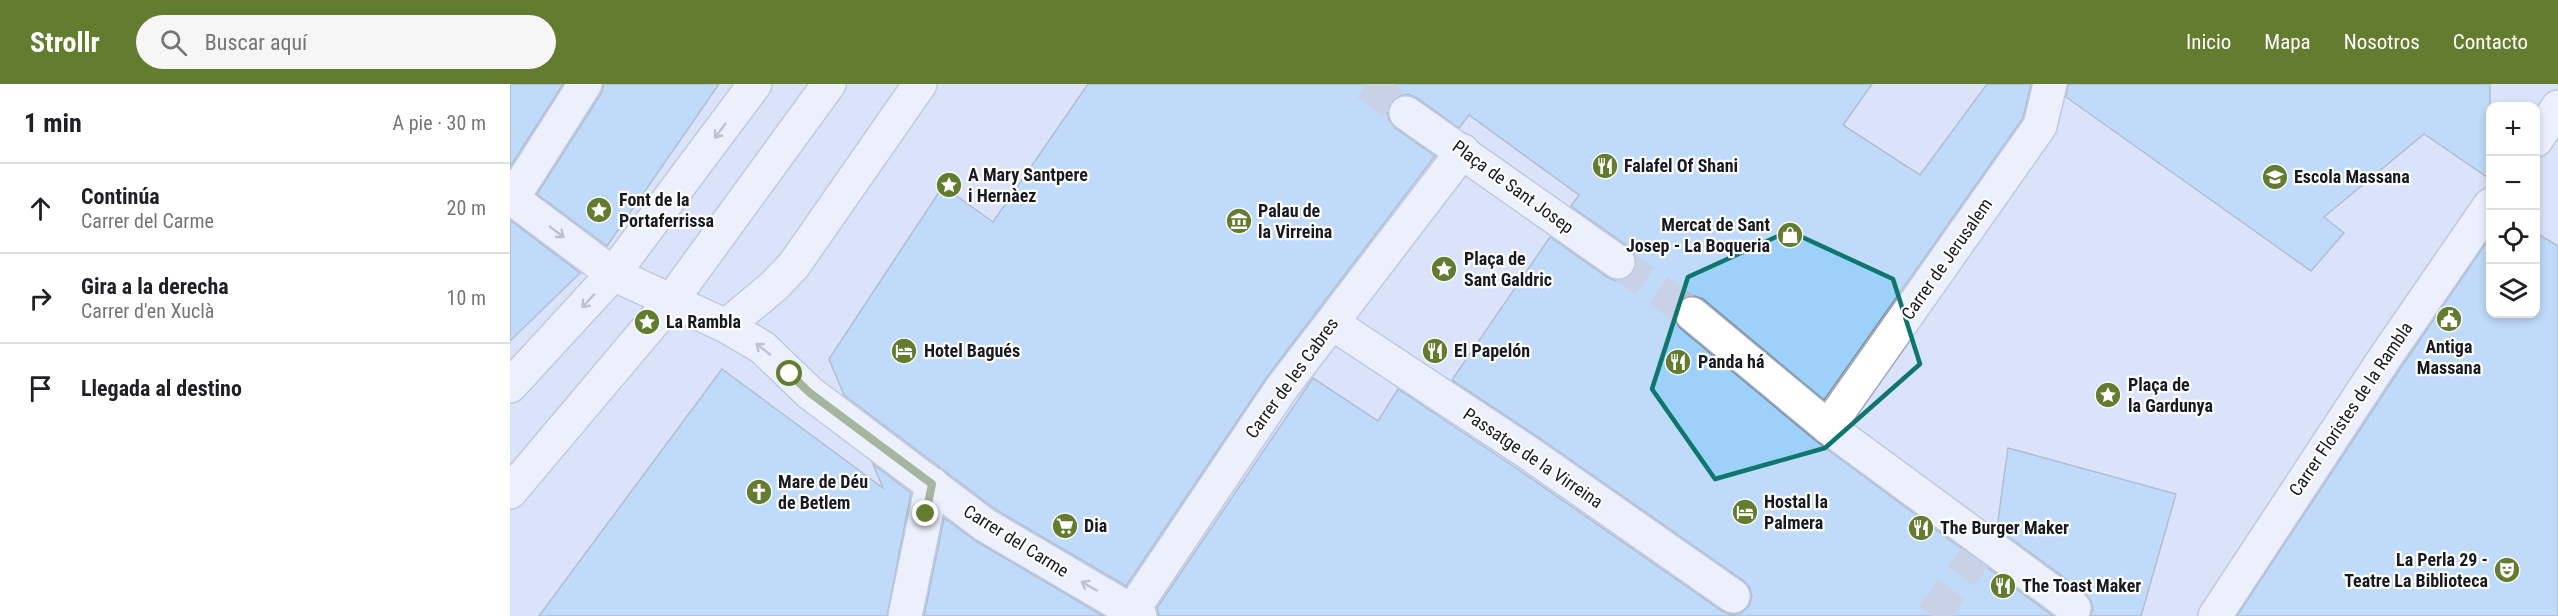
<!DOCTYPE html>
<html lang="es">
<head>
<meta charset="utf-8">
<style>
  :root { --surface:#fff; --page:#f6f6f6; --text:#202124; --muted:#757577; --line:#e0e0e0; --accent:#647c2f }
  body { margin:0; font-family:"Roboto Condensed",sans-serif; background:var(--page); color:var(--text) }
  .controls { position:absolute; right:18px; top:18px; display:grid; overflow:hidden; border-radius:12px; box-shadow:0 3px 9px #0003 }
  .controls button { width:54px; height:54px; display:grid; place-items:center; padding:0; border:0; border-bottom:2px solid var(--line); background:var(--surface); color:var(--text); font:30px sans-serif }
  .stop { position:absolute; width:18px; height:18px; margin:-14px; border:4px solid #647c2f; border-radius:50%; background:#fff }
  .stop.end { background:#647c2f; border-color:#fff; box-shadow:0 2px 6px #0008 }
  .list { margin:0; padding:0; list-style:none }
  h2 { display:flex; justify-content:space-between; align-items:center; height:78px; margin:0; padding:0 24px; font-size:26px }
  h2 small { font-size:20px; font-weight:400; color:var(--muted) }
  .list li { display:grid; grid-template-columns:39px 1fr auto; gap:18px; align-items:center; box-sizing:border-box; height:90px; padding:0 24px; border-top:2px solid var(--line) }
  .list b { display:block; font-size:22px; white-space:nowrap }
  .list p { margin:0; font-size:20px; white-space:nowrap; color:var(--muted) }
  .list em { font-size:20px; font-style:normal; color:var(--muted) }
  .icon { flex:none; width:33px; height:33px; fill:none; stroke:currentColor; stroke-width:2; stroke-linecap:round; stroke-linejoin:round }
  .map { position:relative; flex:none; width:2048px; height:532px; overflow:hidden }
  header { display:flex; align-items:center; gap:36px; box-sizing:border-box; height:84px; padding:0 30px; background:var(--accent); color:#fff }
  header strong { font-size:28px }
  nav { display:flex; gap:33px; margin-inline-start:auto; font-size:21px }
  .search { width:420px; height:54px; background:var(--page); display:flex; align-items:center; gap:15px; box-sizing:border-box; padding:0 21px; border-radius:33px; color:var(--muted); font-size:22px }
  main { display:flex }
  aside { flex:1; background:var(--surface) }
  .map>svg:first-child { display:block }
  .building { fill:#9dd1f9; stroke:#7c8f9f; stroke-width:1.5 }
  .lines { fill:none; stroke-linecap:round; stroke-linejoin:round }
  .street-tunnel { stroke:#b4bbcf; stroke-width:33; stroke-dasharray:33 16; stroke-linecap:butt }
  .street-casing { stroke:#a0a7bd; stroke-width:36 }
  .street { stroke:#fff; stroke-width:33 }
  .oneway { stroke:#97989c }
  .route { stroke:#647c2f; stroke-width:8 }
  .marked { fill:none; stroke:#0f766e; stroke-width:4.5; stroke-linejoin:round }
  .labels { text-anchor:middle; stroke-width:4.5; stroke-linejoin:round; paint-order:stroke }
  .poi-label { font-size:18px; font-weight:bold; fill:#181a22; stroke:#fff; text-anchor:start }
  .street-label { font-size:18px; fill:#181a22; stroke:#fff }
</style>
</head>
<body>
<header>
<strong>Strollr</strong>
<div class="search"><svg class="icon" aria-label="search" viewBox="0 0 24 24"><circle cx="10" cy="10" r="6"/><path d="M15 15l6 6"/></svg>Buscar aquí</div>
<nav><a>Inicio</a><a>Mapa</a><a>Nosotros</a><a>Contacto</a></nav>
</header>
<main>
<aside>
<h2>1 min<small>A pie · 30 m</small></h2>
<ul class="list">
<li><svg class="icon" aria-label="ahead" viewBox="0 0 24 24"><path d="M12 20V5M6 11l6-6 6 6"/></svg><div><b>Continúa</b><p>Carrer del Carme</p></div><em>20 m</em></li>
<li><svg class="icon" aria-label="right" viewBox="0 0 24 24"><path d="M7 20v-9h11M14 6l5 5-5 5"/></svg><div><b>Gira a la derecha</b><p>Carrer d'en Xuclà</p></div><em>10 m</em></li>
<li><svg class="icon" aria-label="arrive" viewBox="0 0 24 24"><path d="M6 21V4h12l-3 4 3 4H6"/></svg><div><b>Llegada al destino</b></div></li>
</ul>
</aside>
<div class="map">
<svg width="2048" height="532" viewBox="0 0 2048 532">
  <rect width="100%" height="100%" fill="#dbe3fa"/>
  <g class="building">
    <polygon points="0,0 53,0 0,83"/>
    <polygon points="94,0 209,0 97,162 27,110 91,10"/>
    <polygon points="578,0 1362,0 1333,41 1410,91 1477,0 1521,0 1513,34 1314,316 1193,215 1185,212 1175,213 1167,219 1163,227 1165,237 1170,244 1306,357 1543,532 649,532 647,524 803,294 868,337 888,305 1009,386 1212,527 1222,531 1231,529 1239,522 1242,513 1240,504 1234,497 1031,355 942,296 1040,153 1097,193 1106,197 1115,195 1123,189 1127,179 1125,170 1119,163 1061,122 1069,111 959,31 949,44 907,14 898,10 889,12 881,18 877,27 879,36 885,44 925,72 756,294 616,502 485,425 334,311 319,275 433,102 483,138"/>
    <polygon points="1558,0 1980,0 1980,95 1914,50 1814,133 1834,149 1801,187 1556,13"/>
    <polygon points="0,136 70,189 0,257"/>
    <polygon points="2025,148 2048,162 2048,532 1727,532 1890,285 1980,153 1980,230 2025,230"/>
    <polygon points="212,285 373,404 363,380 401,409 377,532 29,532"/>
    <polygon points="1498,364 1666,410 1631,532 1580,532 1583,525 1581,517 1575,509 1487,444"/>
    <polygon points="434,434 466,457 593,532 414,532"/>
  </g>
  <g class="lines">
    <g class="street-tunnel">
      <polyline points="857,0 896,29"/>
      <polyline points="1108,178 1182,230"/>
      <polyline points="1422,532 1470,466"/>
    </g>
    <g class="street-casing">
      <g id="street">
        <polyline points="896,29 1108,178"/>
        <polyline points="2026,56 2048,23"/>
        <polyline points="0,113 103,190 216,242 252,263 300,309 475,441 630,532"/>
        <polyline points="2,115 75,0"/>
        <polyline points="1182,230 1318,343 1564,524"/>
        <polyline points="822,239 1020,370 1223,512"/>
        <polyline points="216,242 264,202 284,181 410,0"/>
        <polyline points="0,302 103,190 245,0"/>
        <polyline points="1318,343 1530,42 1540,0"/>
        <polyline points="0,408 161,217 319,0"/>
        <polyline points="622,527 771,305 953,67"/>
        <polyline points="395,532 422,400"/>
        <polyline points="1705,532 1874,275 1980,121"/>
      </g>
    </g>
    <use href="#street" class="street"/>
  </g>
  <defs><path id="oneway-shaft" d="M-6 0H5M1.5-3L5.5 0L1.5 3" fill="none" stroke-width="1.6" stroke-linecap="round" stroke-linejoin="round" transform="scale(1.5)"/></defs>
  <g class="oneway">
    <use href="#oneway-shaft" transform="translate(210 47) rotate(127)"/>
    <use href="#oneway-shaft" transform="translate(47 148) rotate(37)"/>
    <use href="#oneway-shaft" transform="translate(78 217) rotate(133)"/>
    <use href="#oneway-shaft" transform="translate(253 265) rotate(-142)"/>
    <use href="#oneway-shaft" transform="translate(579 502) rotate(-150)"/>
  </g>
  <g class="lines">
    <polyline class="route" points="280,290 300,309 422,400 416,430"/>
  </g>
  <path d="M0 0H2048V532H0ZM 1279,147 L 1383,195 L 1410,280 L 1315,364 L 1205,395 L 1142,305 L 1178,193 Z" fill="#dbe3fa" fill-opacity=".55" fill-rule="evenodd"/>
  <path class="marked" d="M 1279,147 L 1383,195 L 1410,280 L 1315,364 L 1205,395 L 1142,305 L 1178,193 Z"/>
  <defs>
    <g id="restaurant-disc" transform="scale(1.35)"><circle r="9.5" fill="#647c2f" stroke="#fff"/><path d="M-5-6h1v4h1v-4h1v4h1v-4h1v5L-1.5 .5V6h-2V.5L-5-1ZM5-6V6H3V1.5H1.5Q1.5-4 5-6Z" fill="#fff"/></g>
    <g id="school-disc" transform="scale(1.35)"><circle r="9.5" fill="#647c2f" stroke="#fff"/><path d="M0-5L7-2L0 1L-7-2ZM-4 1L0 2.5L4 1V4Q0 6-4 4Z" fill="#fff"/></g>
    <g id="sight-disc" transform="scale(1.35)"><circle r="9.5" fill="#647c2f" stroke="#fff"/><path d="M0-6L1.8-2.2L6-1.7L2.9 1.2L3.7 5.4L0 3.3L-3.7 5.4L-2.9 1.2L-6-1.7L-1.8-2.2Z" fill="#fff"/></g>
    <g id="museum-disc" transform="scale(1.35)"><circle r="9.5" fill="#647c2f" stroke="#fff"/><path d="M0-6L6-3V-2H-6V-3ZM-5-1h2V3h-2ZM-1-1h2V3h-2ZM3-1h2V3H3ZM-6 4H6V6H-6Z" fill="#fff"/></g>
    <g id="shop-disc" transform="scale(1.35)"><circle r="9.5" fill="#647c2f" stroke="#fff"/><path d="M-5-2.5h2.3a2.7 3.5 0 0 1 5.4 0H5L5.5 6h-11ZM-1.5-2.5h3a1.5 2.3 0 0 0-3 0Z" fill="#fff"/></g>
    <g id="civic-disc" transform="scale(1.35)"><circle r="9.5" fill="#647c2f" stroke="#fff"/><path d="M-.6-6.5H3V-4.5H.6V-3L4-1V1h2V6H-6V1h2V-1L-.6-3ZM-1.2 2.5V6h2.4V2.5Z" fill="#fff"/></g>
    <g id="hotel-disc" transform="scale(1.35)"><circle r="9.5" fill="#647c2f" stroke="#fff"/><path d="M-6-4.5h1.5V1H6V5H4.5V3h-9V5H-6ZM-4 0a1.8 1.8 0 1 1 3.6 0ZM.5 0V-2.5h3Q6-2.5 6 0Z" fill="#fff"/></g>
    <g id="church-disc" transform="scale(1.35)"><circle r="9.5" fill="#647c2f" stroke="#fff"/><path d="M-1.2-6h2.4v3.5h3.3v2.4h-3.3V6h-2.4V-.1h-3.3v-2.4h3.3Z" fill="#fff"/></g>
    <g id="supermarket-disc" transform="scale(1.35)"><circle r="9.5" fill="#647c2f" stroke="#fff"/><path d="M-6-5.5h2.5l.6 2H6L4.5 2H-2.5L-4.4-4H-6ZM-1.5 3.2a1.3 1.3 0 1 0 .1 0ZM3 3.2a1.3 1.3 0 1 0 .1 0Z" fill="#fff"/></g>
    <g id="theatre-disc" transform="scale(1.35)"><circle r="9.5" fill="#647c2f" stroke="#fff"/><path d="M-5-5.5Q0-4 5-5.5V0Q5 5 0 6Q-5 5-5 0ZM-3.3-2.5H-1v1.5H-3.3ZM1-2.5H3.3v1.5H1ZM-2.8 1Q0 5.5 2.8 1Z" fill="#fff"/></g>
  </defs>
  <g fill-rule="evenodd">
    <use href="#restaurant-disc" x="1095" y="82"/>
    <use href="#school-disc" x="1765" y="93"/>
    <use href="#sight-disc" x="439" y="101"/>
    <use href="#sight-disc" x="89" y="126"/>
    <use href="#museum-disc" x="729" y="137"/>
    <use href="#shop-disc" x="1280" y="151"/>
    <use href="#sight-disc" x="934" y="185"/>
    <use href="#civic-disc" x="1939" y="235"/>
    <use href="#sight-disc" x="137" y="238"/>
    <use href="#hotel-disc" x="394" y="267"/>
    <use href="#restaurant-disc" x="925" y="267"/>
    <use href="#restaurant-disc" x="1168" y="278"/>
    <use href="#sight-disc" x="1598" y="311"/>
    <use href="#church-disc" x="249" y="408"/>
    <use href="#hotel-disc" x="1235" y="428"/>
    <use href="#supermarket-disc" x="555" y="442"/>
    <use href="#restaurant-disc" x="1411" y="444"/>
    <use href="#theatre-disc" x="1997" y="486"/>
    <use href="#restaurant-disc" x="1493" y="502"/>
  </g>
  <g class="labels">
    <g class="poi-label">
      <text x="1114" y="88">Falafel Of Shani</text>
      <text x="458" y="97">A Mary Santpere<tspan x="458" dy="21">i Hernàez</tspan></text>
      <text x="1784" y="99">Escola Massana</text>
      <text x="109" y="122">Font de la<tspan x="109" dy="21">Portaferrissa</tspan></text>
      <text x="748" y="133">Palau de<tspan x="748" dy="21">la Virreina</tspan></text>
      <text x="1260" y="147" text-anchor="end">Mercat de Sant<tspan x="1260" dy="21">Josep - La Boqueria</tspan></text>
      <text x="954" y="181">Plaça de<tspan x="954" dy="21">Sant Galdric</tspan></text>
      <text x="156" y="244">La Rambla</text>
      <text x="1939" y="269" text-anchor="middle">Antiga<tspan x="1939" dy="21">Massana</tspan></text>
      <text x="414" y="273">Hotel Bagués</text>
      <text x="944" y="273">El Papelón</text>
      <text x="1188" y="284">Panda há</text>
      <text x="1618" y="307">Plaça de<tspan x="1618" dy="21">la Gardunya</tspan></text>
      <text x="268" y="404">Mare de Déu<tspan x="268" dy="21">de Betlem</tspan></text>
      <text x="1254" y="424">Hostal la<tspan x="1254" dy="21">Palmera</tspan></text>
      <text x="574" y="448">Dia</text>
      <text x="1430" y="450">The Burger Maker</text>
      <text x="1978" y="482" text-anchor="end">La Perla 29 -<tspan x="1978" dy="21">Teatre La Biblioteca</tspan></text>
      <text x="1512" y="508">The Toast Maker</text>
    </g>
    <g class="street-label">
      <text transform="translate(1003 103) rotate(36)" y="6">Plaça de Sant Josep</text>
      <text transform="translate(1437 175) rotate(-55)" y="6">Carrer de Jerusalem</text>
      <text transform="translate(782 294) rotate(-54)" y="6">Carrer de les Cabres</text>
      <text transform="translate(1841 325) rotate(-56)" y="6">Carrer Floristes de la Rambla</text>
      <text transform="translate(1023 374) rotate(34)" y="6">Passatge de la Virreina</text>
      <text transform="translate(506 457) rotate(32)" y="6">Carrer del Carme</text>
    </g>
  </g>
</svg>
<div class="controls">
<button>+</button>
<button>−</button>
<button><svg class="icon" aria-label="locate" viewBox="0 0 24 24"><circle cx="12" cy="12" r="6"/><path d="M12 2v4M12 18v4M2 12h4M18 12h4"/></svg></button>
<button><svg class="icon" aria-label="layers" viewBox="0 0 24 24"><path d="M12 4l9 5-9 5-9-5zM3 14l9 5 9-5"/></svg></button>
</div>
<div class="stop" style="left:280px;top:290px"></div>
<div class="stop end" style="left:416px;top:430px"></div>
</div>
</main>
</body>
</html>
